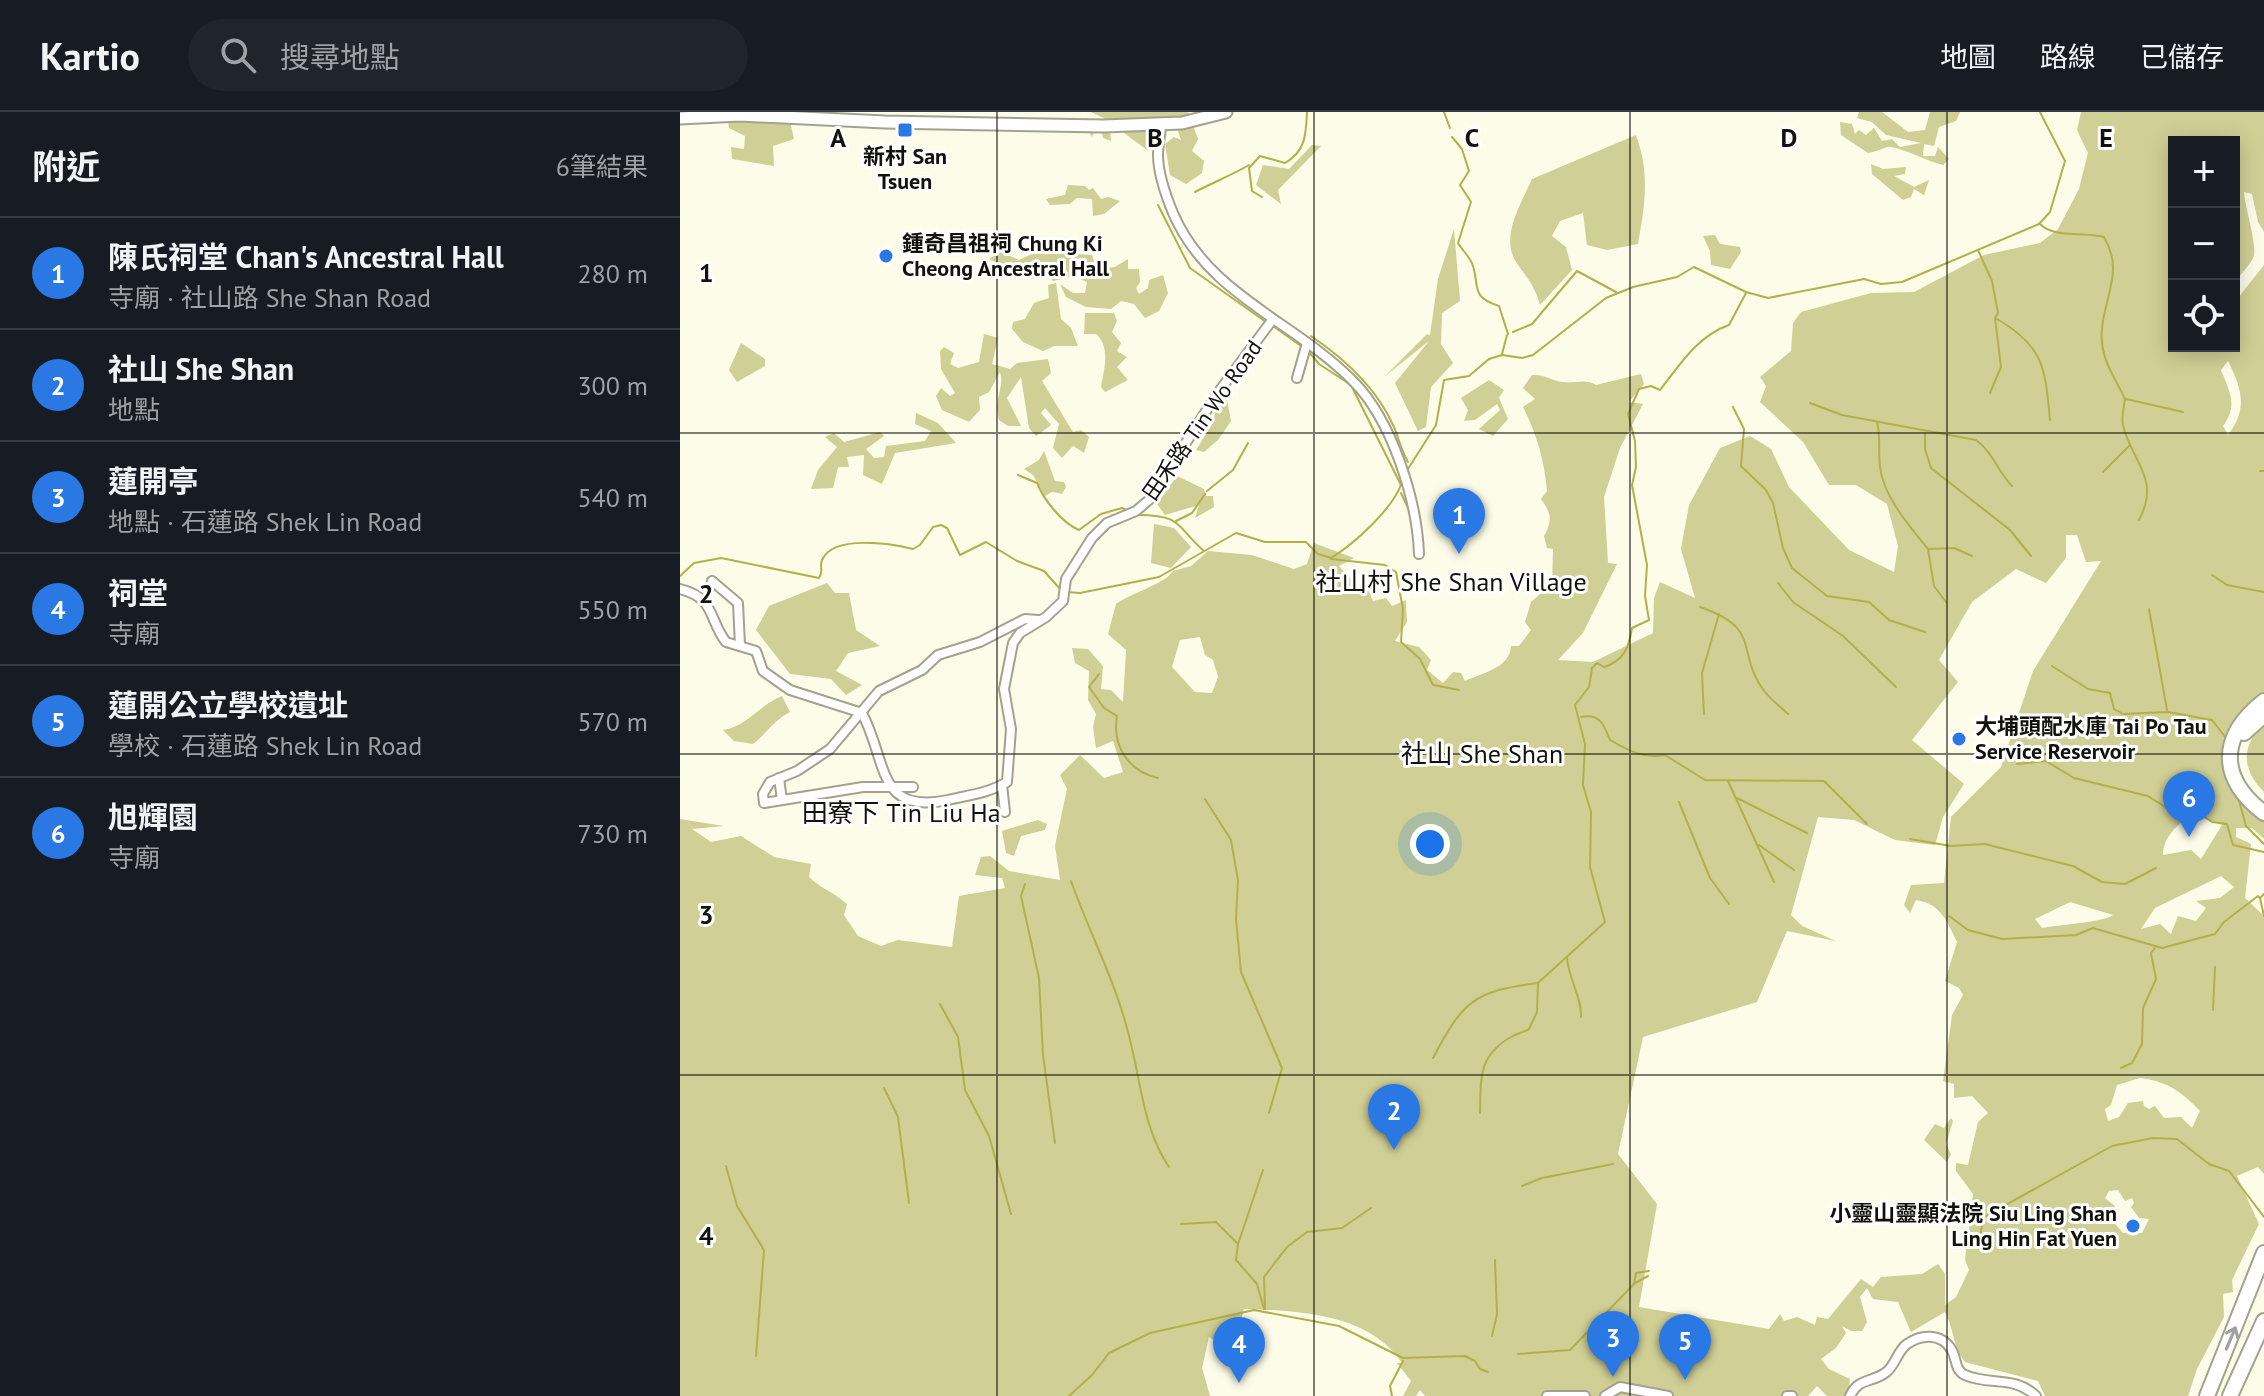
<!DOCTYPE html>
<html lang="zh-TW">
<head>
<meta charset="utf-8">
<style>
  :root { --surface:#171b24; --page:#20242c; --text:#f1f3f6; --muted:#9ea1a6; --line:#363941; --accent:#2978e3 }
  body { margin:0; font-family:"PT Sans","Noto Sans TC",sans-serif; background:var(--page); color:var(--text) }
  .controls { position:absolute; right:24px; top:24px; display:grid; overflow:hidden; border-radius:0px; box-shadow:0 4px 20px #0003 }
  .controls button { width:72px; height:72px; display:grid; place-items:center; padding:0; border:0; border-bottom:2px solid var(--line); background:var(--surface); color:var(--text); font:40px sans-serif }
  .you { position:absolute; left:750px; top:732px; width:28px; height:28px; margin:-20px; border:6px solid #fff; border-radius:50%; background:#1a73e8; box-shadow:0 0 0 12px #1a73e833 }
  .badge { display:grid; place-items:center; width:52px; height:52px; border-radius:50%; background:var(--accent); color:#fff; font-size:26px; font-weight:700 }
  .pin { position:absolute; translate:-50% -66px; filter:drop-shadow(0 2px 4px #0008) }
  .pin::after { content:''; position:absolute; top:42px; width:28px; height:24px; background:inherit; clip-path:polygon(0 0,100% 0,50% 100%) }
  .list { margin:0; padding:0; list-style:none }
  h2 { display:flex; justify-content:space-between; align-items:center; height:104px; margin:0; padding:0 32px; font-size:34px }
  h2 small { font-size:26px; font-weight:400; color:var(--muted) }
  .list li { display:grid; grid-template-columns:52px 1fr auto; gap:24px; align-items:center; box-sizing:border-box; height:112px; padding:0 32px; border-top:2px solid var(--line) }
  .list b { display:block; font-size:30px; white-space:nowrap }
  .list p { margin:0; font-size:26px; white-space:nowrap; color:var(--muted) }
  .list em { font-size:26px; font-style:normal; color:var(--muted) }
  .icon { flex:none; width:44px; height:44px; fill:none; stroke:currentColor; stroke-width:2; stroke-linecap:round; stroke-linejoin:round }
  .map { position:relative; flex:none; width:1584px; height:1284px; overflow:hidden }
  header { display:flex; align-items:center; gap:48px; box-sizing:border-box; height:112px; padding:0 40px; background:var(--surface); border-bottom:2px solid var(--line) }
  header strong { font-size:38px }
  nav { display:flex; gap:44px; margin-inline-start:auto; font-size:28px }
  .search { width:560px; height:72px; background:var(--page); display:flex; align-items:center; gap:20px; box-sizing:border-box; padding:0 28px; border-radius:44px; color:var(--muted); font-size:30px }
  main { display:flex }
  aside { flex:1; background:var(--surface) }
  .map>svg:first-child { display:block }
  .green { fill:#d0cf95; fill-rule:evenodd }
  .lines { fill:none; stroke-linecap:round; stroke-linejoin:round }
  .stream { stroke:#b3b04a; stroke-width:2 }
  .minor-casing { stroke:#a2a28f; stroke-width:12 }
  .secondary-casing { stroke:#a2a28f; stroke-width:15 }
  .motorway-casing { stroke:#a2a28f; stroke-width:18 }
  .minor { stroke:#fff; stroke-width:8 }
  .secondary { stroke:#fff; stroke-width:11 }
  .motorway { stroke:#fff; stroke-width:14 }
  .oneway { stroke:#a0a09e }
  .grid { fill:none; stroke:#12120c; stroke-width:2; stroke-opacity:0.55 }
  .poi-dot { fill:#2978e3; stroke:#fff; stroke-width:3 }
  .labels { text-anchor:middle; stroke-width:6; stroke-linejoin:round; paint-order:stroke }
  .poi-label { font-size:22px; font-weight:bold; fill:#12120c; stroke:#fff; text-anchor:start }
  .street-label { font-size:22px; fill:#12120c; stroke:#fff }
  .quarter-label { font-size:26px; fill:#12120c; stroke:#fff }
  .grid-label { font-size:26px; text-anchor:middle; font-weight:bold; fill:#12120c; stroke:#fff; stroke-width:6; stroke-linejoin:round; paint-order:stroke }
</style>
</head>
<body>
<header>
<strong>Kartio</strong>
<div class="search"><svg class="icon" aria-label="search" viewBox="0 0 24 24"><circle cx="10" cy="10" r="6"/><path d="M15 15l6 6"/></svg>搜尋地點</div>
<nav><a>地圖</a><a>路線</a><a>已儲存</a></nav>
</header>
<main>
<aside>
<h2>附近<small>6筆結果</small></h2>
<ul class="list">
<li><span class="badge">1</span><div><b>陳氏祠堂 Chan's Ancestral Hall</b><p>寺廟 · 社山路 She Shan Road</p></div><em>280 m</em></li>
<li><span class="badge">2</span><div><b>社山 She Shan</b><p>地點</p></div><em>300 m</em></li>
<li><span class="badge">3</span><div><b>蓮開亭</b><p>地點 · 石蓮路 Shek Lin Road</p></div><em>540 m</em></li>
<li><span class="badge">4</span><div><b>祠堂</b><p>寺廟</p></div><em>550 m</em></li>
<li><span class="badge">5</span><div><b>蓮開公立學校遺址</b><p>學校 · 石蓮路 Shek Lin Road</p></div><em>570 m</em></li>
<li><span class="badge">6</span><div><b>旭輝園</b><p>寺廟</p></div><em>730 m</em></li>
</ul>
</aside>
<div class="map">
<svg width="1584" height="1284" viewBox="0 0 1584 1284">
  <rect width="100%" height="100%" fill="#fcfce8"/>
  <g class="green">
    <polygon points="70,0 157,0 159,4 110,9 114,27 93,34 94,54 52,47 51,35 64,37 65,24 49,16 48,8"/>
    <polygon points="411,0 508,0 518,27 512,39 524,49 522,61 506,72 490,63 485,32 494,25 501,28 497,16 462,11 477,28 467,38 440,18 430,18 431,29 423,26 421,17 416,17 412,25 404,11 406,6 424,12 424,6"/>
    <path d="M 1179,0 L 1202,0 L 1228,20 L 1245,18 L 1250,0 L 1280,0 L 1276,9 L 1259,15 L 1254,34 L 1244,32 L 1243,44 L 1255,44 L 1258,35 L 1269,47 L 1263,53 C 1249,50 1216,33 1207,35 C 1201,37 1195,40 1188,41 L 1161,23 L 1160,10 L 1172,12 L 1175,22 L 1179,18 L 1186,23 L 1194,16 L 1202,29 L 1212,27 L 1220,35 L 1241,31 L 1206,23 L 1192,10 L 1177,6 Z"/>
    <path d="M 1401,0 L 1584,0 L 1584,120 L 1578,110 L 1572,82 L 1564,80 C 1565,95 1577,133 1574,144 C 1570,153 1560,163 1554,171 L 1554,30 L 1494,30 L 1494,234 L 1554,234 L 1554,191 L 1584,153 L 1584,582 L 1554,610 L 1545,636 L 1584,708 L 1584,727 L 1572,716 L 1556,716 L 1556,725 L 1571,732 L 1565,786 L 1584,804 L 1584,1062 L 1578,1055 L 1557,1064 L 1579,1112 L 1552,1168 L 1553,1180 L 1543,1182 L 1544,1205 L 1517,1257 L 1508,1284 L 1365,1284 L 1358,1269 L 1285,1250 C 1273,1236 1274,1217 1265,1200 L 1231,1220 L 1218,1190 L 1193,1187 L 1187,1176 L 1180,1185 L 1187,1210 L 1182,1219 L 1171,1219 L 1162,1214 L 1166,1221 L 1156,1236 L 1141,1247 L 1149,1257 L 1170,1267 L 1168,1284 L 1147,1284 L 1137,1274 L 1128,1284 L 745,1284 L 740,1278 L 736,1284 L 723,1284 L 731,1269 L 717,1251 L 722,1251 C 689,1201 618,1199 564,1197 L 557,1222 L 544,1234 L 529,1225 L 522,1256 L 530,1284 L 0,1284 L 0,707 L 44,714 L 12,717 L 31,730 L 61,724 L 94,745 L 131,752 L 129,765 C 141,777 154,780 167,792 L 164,803 L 178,824 L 201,834 L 218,828 L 272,835 L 279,784 L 325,776 L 322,766 L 295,763 L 301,745 L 310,744 L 329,759 L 380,768 L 375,734 L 387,677 L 380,663 L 400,643 L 424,666 L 443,660 L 433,629 L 416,636 L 413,615 L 416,602 L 408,588 L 409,559 L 395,551 L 392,536 L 408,537 L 423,554 L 421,577 L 431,578 L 443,590 L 446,538 L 428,522 L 436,492 C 451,481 485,472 493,459 L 511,454 L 528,439 L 572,443 L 614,457 L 627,452 L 634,431 L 674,446 L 659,454 L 680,477 L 687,475 L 693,489 L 706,486 L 712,494 L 726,488 L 727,510 L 715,529 L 739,535 L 751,548 L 747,558 L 763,571 L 773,560 L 781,561 L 785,569 C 802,561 830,556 831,534 L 839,534 L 851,518 L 845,510 L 851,490 L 868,475 L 872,476 L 873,437 L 867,436 L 864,424 C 873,408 871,401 861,387 L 867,379 C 864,347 857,323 843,295 L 855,287 L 843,276 L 852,263 C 866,262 871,269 883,270 C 896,272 905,266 916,273 L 961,262 L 964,272 L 949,290 L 963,292 L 940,336 L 924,385 L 928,451 L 937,452 L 903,521 L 878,548 L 913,550 L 973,521 L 974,486 L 980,470 L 1015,486 L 1001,437 L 1009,393 L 1040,336 L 1070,324 L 1091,337 L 1109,375 L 1169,438 L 1214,460 L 1218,434 L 1207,392 L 1176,373 L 1149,373 L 1123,330 L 1080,290 L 1086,274 L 1080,265 L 1111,239 L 1113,211 L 1121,200 L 1191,181 L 1234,180 L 1304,143 L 1360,131 L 1378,117 L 1399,77 L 1408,41 L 1397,18 ZM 1548,249 C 1562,277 1568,297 1548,323 L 1543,314 C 1558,294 1550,280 1541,258 ZM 1386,423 L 1397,423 L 1406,450 L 1421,449 L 1353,559 L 1321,655 L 1271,705 L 1264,771 L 1231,773 L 1224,793 L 1230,801 L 1236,788 C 1261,792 1267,809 1277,830 L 1265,869 L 1279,876 L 1283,883 L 1272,903 L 1263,969 L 1274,972 L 1274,986 L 1292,984 L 1308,1001 L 1298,1010 L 1288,1053 L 1276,1051 L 1276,1059 L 1293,1082 L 1285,1148 L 1289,1158 L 1276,1185 L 1265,1193 L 1265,1162 L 1258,1152 L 1242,1162 L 1201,1165 L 1193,1175 L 1181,1167 L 1148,1207 L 1137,1205 L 1135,1213 L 1117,1205 L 1104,1209 L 1100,1202 L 1089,1217 L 959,1195 L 977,1092 L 938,1042 L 963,925 L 1077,890 L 1107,819 L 1156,829 L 1122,814 L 1111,803 L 1138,705 L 1174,708 L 1215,728 L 1255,733 L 1263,705 L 1284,672 L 1232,628 L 1278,570 L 1259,548 L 1292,490 L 1336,457 L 1366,471 L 1386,446 ZM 520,525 L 525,543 L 533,548 L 538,565 L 532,581 L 515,580 L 492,555 L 500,528 ZM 1511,701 L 1542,713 L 1521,747 L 1511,738 L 1483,743 C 1483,724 1498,714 1511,701 ZM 1541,764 L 1554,775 L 1540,786 L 1516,789 L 1526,796 L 1516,809 L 1498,804 L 1491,822 L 1480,812 L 1461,817 L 1475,796 ZM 1390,790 L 1433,803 C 1425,810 1378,813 1362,816 L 1355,807 ZM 1460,966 C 1487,969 1502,980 1520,999 L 1512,1016 L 1501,1005 L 1484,1006 L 1475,994 L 1469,997 L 1464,994 L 1463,989 L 1448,991 L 1439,1005 L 1428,1009 L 1425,997 L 1431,993 L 1437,973 ZM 1438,1078 L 1445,1089 L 1452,1086 L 1454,1091 L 1451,1095 L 1459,1106 L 1469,1107 L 1462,1121 L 1443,1121 L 1430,1106 L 1435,1094 L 1425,1086 L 1429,1079 Z"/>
    <path d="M 956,23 C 970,62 965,92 958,132 L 927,138 L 907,133 L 903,101 L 880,109 L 872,124 L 886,135 L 892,158 L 860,193 C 855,174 847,166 836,150 C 820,124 841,92 852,67 Z"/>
    <polygon points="632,33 641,34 598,78 601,92 576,73 583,53 609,57"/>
    <polygon points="1191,52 1203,57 1226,55 1225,62 1214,64 1234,75 1249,68 1244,83 1234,77 1231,85 1223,88 1192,62"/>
    <polygon points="388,73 405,74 409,78 413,76 421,87 428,85 440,89 424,102 413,104 412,87 397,86 390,92 370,93 366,87 385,83"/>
    <polygon points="774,117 780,189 762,201 761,232 773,251 751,275 746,315 738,319 715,271 749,229 704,265 747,222 750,223 758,167"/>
    <polygon points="1035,123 1040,132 1060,135 1061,140 1050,157 1031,153 1030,139 1023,124"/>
    <polygon points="378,132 383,141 412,143 416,157 435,155 448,147 448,157 459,157 460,170 456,176 459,182 468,176 469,168 483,163 488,181 479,199 465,206 454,192 441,189 431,197 406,195 386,185 380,172 393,181 405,181 407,170 394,164 373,169 362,159 352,167 309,147 321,140 339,148 352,142 359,133"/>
    <polygon points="376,171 381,207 391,216 398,234 374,234 363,239 343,230 332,217 333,210 345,207 354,191 369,186 368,173"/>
    <path d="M 405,201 L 434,201 L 437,209 L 432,220 L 441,231 L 437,239 L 447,245 L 437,255 L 448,268 L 425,280 L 421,275 C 424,258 431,235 416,222 L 404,222 Z"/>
    <path d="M 304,222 L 318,226 L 312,252 L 330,257 L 337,251 L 368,247 L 371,261 L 362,269 L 393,320 L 401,318 L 409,325 L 404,341 L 393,334 L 382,346 L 373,336 L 379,312 L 365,296 L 361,301 L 371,313 L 356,324 L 349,316 L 341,265 L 327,286 L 341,314 L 328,314 L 319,308 C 313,286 325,276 320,260 L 309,280 L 299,285 L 300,298 L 289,310 L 262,298 L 256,284 L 261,276 L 270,284 L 275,281 L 261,257 L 260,239 L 264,235 L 274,241 L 270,252 L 278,256 L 299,250 Z"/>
    <polygon points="61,231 85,247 85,254 57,270 49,258"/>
    <polygon points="809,268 824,278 819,286 828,307 813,324 799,317 820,298 817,292 795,308 784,309 788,298 781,286"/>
    <polygon points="547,288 551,309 538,328 524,340 516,338 534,309 536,289"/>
    <polygon points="236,301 258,311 276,331 215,341 202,372 183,363 184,343 167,345 169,355 158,355 153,376 131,377 138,358 157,335 145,325 154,321 164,330 200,320 204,324 186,337 194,346 204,345 206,334 245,329 251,319 235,312"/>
    <polygon points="364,339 375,369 384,370 386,375 382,382 372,380 365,384 353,363 344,357 359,348"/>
    <polygon points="497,364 524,377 526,384 533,384 534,395 515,406 519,393 485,403 477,392"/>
    <polygon points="474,412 494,416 511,435 491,456 471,451"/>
    <polygon points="147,471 155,481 169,481 176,518 200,534 168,541 156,559 182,573 166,583 151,567 110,562 76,518 89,494"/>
    <path d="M 102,584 L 110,600 C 94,608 87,621 73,632 L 54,629 L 43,618 C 68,614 79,593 102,584 Z"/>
    <path d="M 1584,612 L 1584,680 C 1562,658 1560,634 1584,612 Z"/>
    <polygon points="358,708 367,712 365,718 341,724 334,744 326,741 322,719"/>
    <polygon points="1271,1006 1273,1009 1266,1032 1271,1042 1267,1050 1244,1028 1255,1012 1264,1016"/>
  </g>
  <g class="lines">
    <g class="stream">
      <polyline points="764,0 770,16"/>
      <path d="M 772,25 L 782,37 L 789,59 L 780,73 L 791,90 L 778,131 C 782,138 791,146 793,154 C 800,176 790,184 819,194 L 828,222"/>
      <path d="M 515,80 C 534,70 552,63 569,53"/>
      <path d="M 582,85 L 572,79 L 569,56 L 580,44 L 605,51 C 626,39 626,22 627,0"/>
      <polyline points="478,93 510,156 586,210"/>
      <path d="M 1360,112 C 1375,127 1403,119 1424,125 C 1444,159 1425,182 1422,217 C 1419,246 1434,263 1445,287 C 1444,295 1441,305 1443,313 C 1452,351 1481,366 1459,408"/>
      <polyline points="1298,138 1312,169 1318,201 1315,206 1321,255 1310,281"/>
      <path d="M 1317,207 C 1365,235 1365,257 1370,308"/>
      <polyline points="593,214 621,234"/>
      <polyline points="833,220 852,212 897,159 936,180"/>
      <path d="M 631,224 C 665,247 697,276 714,315 C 719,327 721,338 728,350"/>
      <polyline points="629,240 639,252 671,273 721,373"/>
      <polyline points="822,242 827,223"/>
      <polyline points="1446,287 1503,300"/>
      <path d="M 1130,291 L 1162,303 L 1296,328 C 1312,339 1318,360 1332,374"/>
      <polyline points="1053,295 1064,317 1061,354 1086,378 1093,391 1103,436 1112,456 1147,484 1189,490 1209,508 1245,520"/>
      <path d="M 1197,310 C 1201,325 1198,339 1200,355 C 1203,384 1230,415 1248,437 L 1274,436 L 1292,444"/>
      <polyline points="1245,321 1245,337 1251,356 1330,418 1351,444"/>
      <polyline points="1580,359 1584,359"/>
      <polyline points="726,360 756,313 764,268 789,264 809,247 822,243 842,246 853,243 926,186 953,175 997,165 1014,155 1066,180 1088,186 1184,167 1201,172 1222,170 1359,112 1370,100 1385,49 1360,0"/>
      <polyline points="1423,360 1450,333"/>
      <path d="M 338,363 L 357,371 C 364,388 382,411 399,418 L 421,402 L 442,396 L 449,399"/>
      <polyline points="527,379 553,358 568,331"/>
      <polyline points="721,381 730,400"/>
      <path d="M 458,403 C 504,403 496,415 524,439"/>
      <polyline points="496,409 512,401 525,382"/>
      <polyline points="1248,437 1254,474 1266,490"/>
      <polyline points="651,447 705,453 716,460 723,497 721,530 740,547 753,573 779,578"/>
      <polyline points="1532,463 1547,473 1584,480"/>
      <path d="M 0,464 L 14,451 L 41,446 L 139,466 C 144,459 139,455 142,448 C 153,422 213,432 233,437 L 240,433 L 253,415 L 261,413 L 267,416 L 280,443 L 306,430 L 337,449 L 364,459 L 381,478"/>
      <polyline points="1098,471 1113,490 1163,524 1216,575"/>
      <path d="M 387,480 L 400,481 L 479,465 L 556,421 L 585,430 L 626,430 L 638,442 L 651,446 C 674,432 714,396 722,370"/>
      <path d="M 1020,495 C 1084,517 1054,539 1085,580 C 1091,588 1101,595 1108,602"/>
      <polyline points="1469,497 1487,598"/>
      <polyline points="1372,554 1408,577 1430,581 1434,597 1443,602 1488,600 1532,608 1546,626"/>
      <path d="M 419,562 L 409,575 L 424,596 L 437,604 C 432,634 448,659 478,666"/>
      <polyline points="1024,602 1022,561 1039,502"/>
      <path d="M 901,605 C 920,601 924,613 930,628 C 949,639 964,647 985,643 L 1025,668 L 1144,669 L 1187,712"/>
      <polyline points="1337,652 1366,649 1394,666 1468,684 1496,702 1514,698 1532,710 1547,712 1553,733 1584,740"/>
      <polyline points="1048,669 1094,770"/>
      <polyline points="1558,685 1566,714 1584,732"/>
      <polyline points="1057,686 1127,721"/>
      <polyline points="525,687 551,728 558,768 556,807 561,860 602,956 589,1001"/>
      <polyline points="999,690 1030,766 1049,792"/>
      <polyline points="1230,727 1271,734 1305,732 1393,754 1422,770 1445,772 1476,756"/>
      <polyline points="1079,733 1114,758"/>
      <path d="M 391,769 C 409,820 435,868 448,920 C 461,967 462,1015 489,1055"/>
      <polyline points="345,772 341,784 359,866 363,943 375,1031"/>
      <polyline points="1584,782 1580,786 1584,804"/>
      <polyline points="1269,804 1288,818 1322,827 1396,823 1413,816 1482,836 1535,822 1544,810 1578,784 1580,786"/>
      <path d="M 887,846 C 889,868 902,886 901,905"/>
      <polyline points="260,892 278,925 285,978 309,1024 331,1102"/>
      <polyline points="1533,898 1535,855"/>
      <path d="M 753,946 C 783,889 794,879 858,871"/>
      <polyline points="1441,956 1452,951 1462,932 1463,896 1476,867 1471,841 1475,836"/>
      <polyline points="204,976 218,1005 229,1091"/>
      <path d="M 800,1001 C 801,969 797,944 831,925 C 837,921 843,921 849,917 L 857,900 L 858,871 L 925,810 L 910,755 L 911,700 L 903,673 L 905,632 L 895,593 L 909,575 L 912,556 L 917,551 L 924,555 C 944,549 949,535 952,516 L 969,508 L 965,484 L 967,453 L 952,373 L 956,355 L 955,329 L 948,302 L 959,277 L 971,274 L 980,278 C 999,254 1017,224 1049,213 L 1066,181"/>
      <polyline points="46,1054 57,1094 84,1138 76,1244"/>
      <polyline points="842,1074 862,1066 933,1052"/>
      <polyline points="501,1112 536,1110 558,1132 556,1148 577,1172 584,1197"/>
      <polyline points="1299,1128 1304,1105 1432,1034 1473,1026 1497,1027 1529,1052 1549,1059 1584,1105"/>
      <polyline points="558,1132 583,1058"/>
      <polyline points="955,1171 968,1164"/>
      <polyline points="585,1197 584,1165 607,1135 627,1120 662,1116 691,1096"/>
      <polyline points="812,1224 817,1202 815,1148"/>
      <polyline points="838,1242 890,1238 954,1172 956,1161 969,1159"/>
      <polyline points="389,1284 412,1263 429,1241 470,1221 574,1198 659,1214 723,1246 785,1244 795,1249 800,1257 808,1260"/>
      <polyline points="712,1284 710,1274 723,1249"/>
    </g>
    <g class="minor-casing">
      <g id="minor">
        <path d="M 481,12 C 481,22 478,33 478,43 C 478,61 486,84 493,101 C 528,183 614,209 673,269 C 712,308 737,388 739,442"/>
        <polyline points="617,266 627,231"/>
        <polyline points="32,469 58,491 60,534"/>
        <path d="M 0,477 C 36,486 28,507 46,530 L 76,539 L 83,559 L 110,578 L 182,601"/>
        <path d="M 182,601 C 208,650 196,703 268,688 C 289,683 309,681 327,670 L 331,617 L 324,577 L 333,531 L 340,521 L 366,505 L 383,489 L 386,467 L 412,426 L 427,411 L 456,399 L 470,387 L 537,282 L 593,207"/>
        <polyline points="99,666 102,688"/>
        <polyline points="322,673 325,700"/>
        <polyline points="233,675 183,675 84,691 83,682 90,670 117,659 150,637 199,579 242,558 258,543 300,530 345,507 358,508"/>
        <polyline points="867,1284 905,1284"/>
        <polyline points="925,1284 940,1275 988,1284"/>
        <polyline points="1107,1284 1112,1284"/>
        <path d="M 1170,1284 C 1178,1266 1191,1271 1205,1261 C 1215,1255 1217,1239 1227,1232 C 1241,1222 1261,1221 1271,1237 C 1277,1245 1274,1258 1285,1263 C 1310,1274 1334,1263 1356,1284"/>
      </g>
    </g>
    <g class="secondary-casing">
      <polyline id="secondary" points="0,6 60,3 205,10 424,14 502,11 546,0"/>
    </g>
    <g class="motorway-casing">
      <g id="motorway">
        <path d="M 1584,589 C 1539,624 1538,666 1584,701"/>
        <polyline points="1564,621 1584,603"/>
        <polyline points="1527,1284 1584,1141"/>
        <polyline points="1550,1284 1584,1209"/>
      </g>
    </g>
    <use href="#minor" class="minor"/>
    <use href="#secondary" class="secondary"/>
    <use href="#motorway" class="motorway"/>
  </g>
  <defs><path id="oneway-shaft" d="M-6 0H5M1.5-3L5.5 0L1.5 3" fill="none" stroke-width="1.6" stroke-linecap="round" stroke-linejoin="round" transform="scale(2)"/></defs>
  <use class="oneway" href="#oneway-shaft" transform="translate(1551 1226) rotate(-67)"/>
  <path class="grid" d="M 317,0 L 317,1284M 634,0 L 634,1284M 950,0 L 950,1284M 1267,0 L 1267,1284M 0,321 L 1584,321M 0,642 L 1584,642M 0,963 L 1584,963"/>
  <g class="poi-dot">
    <rect x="217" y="10" width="16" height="16" rx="4"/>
    <circle cx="206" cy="144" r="8"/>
    <circle cx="1279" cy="627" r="8"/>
    <circle cx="1453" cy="1114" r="8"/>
  </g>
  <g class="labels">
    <g class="poi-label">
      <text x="225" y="52" text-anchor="middle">新村 San<tspan x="225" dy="25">Tsuen</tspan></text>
      <text x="222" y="139">鍾奇昌祖祠 Chung Ki<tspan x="222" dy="25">Cheong Ancestral Hall</tspan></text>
      <text x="1295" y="622">大埔頭配水庫 Tai Po Tau<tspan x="1295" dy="25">Service Reservoir</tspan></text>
      <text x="1437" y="1109" text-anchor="end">小靈山靈顯法院 Siu Ling Shan<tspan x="1437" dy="25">Ling Hin Fat Yuen</tspan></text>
    </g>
    <g class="street-label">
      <text transform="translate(522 308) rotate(-55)" y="8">田禾路 Tin Wo Road</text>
    </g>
    <g class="quarter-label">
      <text x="771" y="479">社山村 She Shan Village</text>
      <text x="802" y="651">社山 She Shan</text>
      <text x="221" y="710">田寮下 Tin Liu Ha</text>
    </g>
  </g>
  <g class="grid-label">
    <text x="158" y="35">A</text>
    <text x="475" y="35">B</text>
    <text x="792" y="35">C</text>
    <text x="1109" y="35">D</text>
    <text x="1426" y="35">E</text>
    <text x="26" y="170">1</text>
    <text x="26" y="491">2</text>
    <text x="26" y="812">3</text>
    <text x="26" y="1133">4</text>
  </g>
</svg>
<div class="controls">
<button>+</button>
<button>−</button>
<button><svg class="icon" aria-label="locate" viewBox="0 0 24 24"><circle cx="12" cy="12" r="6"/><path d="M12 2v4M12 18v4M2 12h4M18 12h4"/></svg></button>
</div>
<div class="you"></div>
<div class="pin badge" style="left:779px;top:442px">1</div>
<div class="pin badge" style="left:714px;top:1038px">2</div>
<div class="pin badge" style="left:933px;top:1265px">3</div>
<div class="pin badge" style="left:559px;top:1271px">4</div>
<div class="pin badge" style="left:1005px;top:1268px">5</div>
<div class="pin badge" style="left:1509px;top:725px">6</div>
</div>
</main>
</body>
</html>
